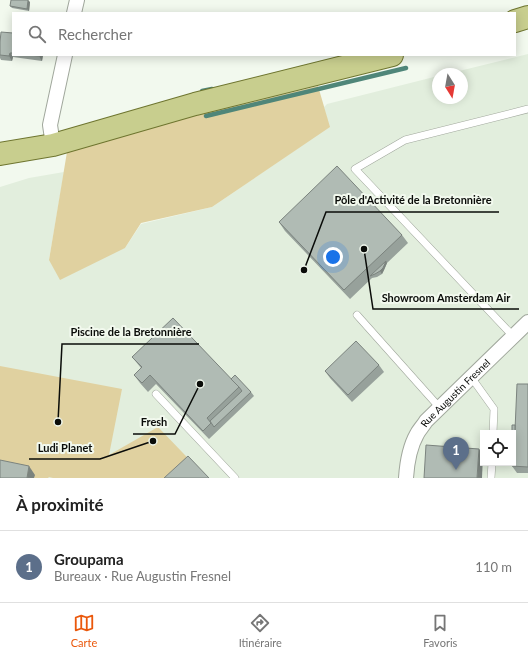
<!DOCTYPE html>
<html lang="fr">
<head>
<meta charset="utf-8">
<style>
  :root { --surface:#fff; --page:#f6f6f6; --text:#222; --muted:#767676; --line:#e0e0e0; --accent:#ea580c }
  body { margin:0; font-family:Lato,sans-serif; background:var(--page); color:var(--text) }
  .controls { position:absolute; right:12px; bottom:12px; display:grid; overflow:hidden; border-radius:0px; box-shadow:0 2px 10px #0003 }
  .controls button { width:36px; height:36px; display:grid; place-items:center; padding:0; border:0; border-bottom:1px solid var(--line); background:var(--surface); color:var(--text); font:20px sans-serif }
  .compass { position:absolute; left:432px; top:68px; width:36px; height:36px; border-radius:50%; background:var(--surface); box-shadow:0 2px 10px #0003; rotate:169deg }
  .you { position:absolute; left:333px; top:257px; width:14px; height:14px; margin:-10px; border:3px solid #fff; border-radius:50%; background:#1a73e8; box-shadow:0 0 0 6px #1a73e833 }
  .badge { display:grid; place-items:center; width:26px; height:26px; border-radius:50%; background:var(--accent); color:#fff; font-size:13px; font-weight:700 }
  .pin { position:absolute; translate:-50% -33px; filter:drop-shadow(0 1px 2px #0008) }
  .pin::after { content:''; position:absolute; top:21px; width:14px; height:12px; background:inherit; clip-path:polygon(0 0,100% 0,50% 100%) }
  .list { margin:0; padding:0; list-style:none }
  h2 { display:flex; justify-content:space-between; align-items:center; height:52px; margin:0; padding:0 16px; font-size:17px }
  h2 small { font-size:13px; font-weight:400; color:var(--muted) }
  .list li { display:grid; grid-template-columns:26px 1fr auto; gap:12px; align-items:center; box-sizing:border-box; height:72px; padding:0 16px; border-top:1px solid var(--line) }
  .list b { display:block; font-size:15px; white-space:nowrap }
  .list p { margin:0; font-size:13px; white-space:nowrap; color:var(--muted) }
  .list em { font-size:13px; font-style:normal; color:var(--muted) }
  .icon { flex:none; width:22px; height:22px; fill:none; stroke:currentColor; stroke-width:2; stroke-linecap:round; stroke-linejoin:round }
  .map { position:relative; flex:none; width:528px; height:478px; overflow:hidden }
  .search { position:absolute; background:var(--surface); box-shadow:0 2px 10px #0003; left:12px; right:12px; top:12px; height:44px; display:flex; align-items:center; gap:10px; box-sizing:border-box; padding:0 14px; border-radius:0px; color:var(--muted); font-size:15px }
  .sheet { height:124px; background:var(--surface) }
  nav { display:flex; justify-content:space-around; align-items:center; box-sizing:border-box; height:56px; border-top:1px solid var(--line); background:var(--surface); font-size:11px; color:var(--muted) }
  nav a { display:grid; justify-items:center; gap:2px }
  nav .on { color:var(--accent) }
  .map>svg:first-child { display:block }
  .built { fill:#e2eedd; fill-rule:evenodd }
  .green { fill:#e0d1a0 }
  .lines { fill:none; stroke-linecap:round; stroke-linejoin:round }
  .stream { stroke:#4f8679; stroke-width:4.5 }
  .lane-casing { stroke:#a0a79c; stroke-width:8 }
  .street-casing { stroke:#a0a79c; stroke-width:16 }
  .primary-casing { stroke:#6e752f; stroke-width:24 }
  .lane { stroke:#fff; stroke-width:7 }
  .street { stroke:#fff; stroke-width:14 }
  .primary { stroke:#c8ce8e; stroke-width:22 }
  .wall { fill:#97a19b }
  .shaded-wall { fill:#7b837e }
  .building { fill:#b0bbb4; stroke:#7b837e }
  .labels { text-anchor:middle; stroke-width:4; stroke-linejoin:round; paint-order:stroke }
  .street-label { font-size:10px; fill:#0a0c09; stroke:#f2f9ee }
  .leader { fill:none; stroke:#0a0c09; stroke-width:1.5 }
  .callout-dot { fill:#0a0c09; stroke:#f2f9ee; stroke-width:1.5 }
  .callout-label { font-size:11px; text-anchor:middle; font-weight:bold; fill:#0a0c09; stroke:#f2f9ee; stroke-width:4; stroke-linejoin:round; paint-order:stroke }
</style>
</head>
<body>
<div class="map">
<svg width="528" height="478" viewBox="0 0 528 478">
  <rect width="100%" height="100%" fill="#f2f9ee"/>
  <path class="built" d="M 528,54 L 528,478 L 0,478 L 0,187 L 29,178 L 64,172 L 49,260 L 125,248 L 141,224 L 212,207 L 329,127 L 324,107 L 327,104 L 438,76 L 438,98 L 462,98 L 462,74 L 447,74 ZM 483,433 L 513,433 L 513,463 L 483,463 Z"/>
  <g class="green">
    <polygon points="318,86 330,127 212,207 141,223 125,248 60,280 49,260 68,146"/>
    <polygon points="0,366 122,389 109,455 158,427 207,478 53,478 49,477 48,478 0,478"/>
  </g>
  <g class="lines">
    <g class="stream">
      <polyline points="202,91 212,89"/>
      <polyline points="206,116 406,68"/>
    </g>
    <g class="lane-casing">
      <g id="lane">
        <polyline points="357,315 440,408"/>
        <polyline points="513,336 355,169 405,140 528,109"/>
        <polyline points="471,377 494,409 493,433"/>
        <polyline points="156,394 235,478"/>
        <polyline points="491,478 492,463"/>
      </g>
    </g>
    <g class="street-casing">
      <g id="street">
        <polyline points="74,13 77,0"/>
        <polyline points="53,145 50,125 65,55"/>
        <path id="s1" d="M 406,478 C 407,463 409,448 417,434 C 419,430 423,426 426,421 L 528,322"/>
      </g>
    </g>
    <g class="primary-casing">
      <g id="primary">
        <polyline points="515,21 528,17"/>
        <polyline points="0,154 53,145 195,104 392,55"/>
      </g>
    </g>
    <use href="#lane" class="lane"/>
    <use href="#street" class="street"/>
    <use href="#primary" class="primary"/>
  </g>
  <g class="wall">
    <polygon points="30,2 29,11 12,8 10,6"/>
    <polygon points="13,33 13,55 43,55 42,61 13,57 12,61 1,60 0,58 0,42"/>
    <polygon points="279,222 402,235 408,243 387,263 384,270 382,274 377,277 372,278 350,299 285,231"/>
    <polygon points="132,357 231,379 251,392 254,396 209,439 156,384 148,392 140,383 134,375 141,368"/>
    <polygon points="379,365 384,372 352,402 330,378 325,371"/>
    <polygon points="528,384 528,473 517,473 512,466 514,453 514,437 513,436 513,433"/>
  </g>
  <g class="shaded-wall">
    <polygon points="28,0 30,2 29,11 27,9"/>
    <polygon points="10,53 13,57 12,61 9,56"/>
    <polygon points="39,55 43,55 42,61 39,56"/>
    <polygon points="386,261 387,263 384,270 382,274 380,271"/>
    <polygon points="479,449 483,455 482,478 477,478"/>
    <polygon points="29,466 35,475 34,478 27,478"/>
  </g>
  <g class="building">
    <polygon points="11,0 28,0 27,9 10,6"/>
    <polygon points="1,32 13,33 13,53 10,53 9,56 0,55 0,42"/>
    <polygon points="29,55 39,55 39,56"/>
    <polygon points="337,166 402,235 344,290 279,222"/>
    <polygon points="386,261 383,268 380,271 375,274 370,276"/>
    <polygon points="173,318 239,387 207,418 211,423 203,431 150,375 142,383 134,375 142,367 132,357"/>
    <polygon points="356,341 379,365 348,395 325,371"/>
    <polygon points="235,375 251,392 214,427 210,421 242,391 239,387 231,379"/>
    <polygon points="517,384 528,384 528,467 512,466 512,463 513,463 513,453 514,453"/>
    <polygon points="512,425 515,425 515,435 513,434 513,433 512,433"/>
    <polygon points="426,445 479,449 477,478 424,478"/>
    <polygon points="188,456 209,478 164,478"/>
    <polygon points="0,460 29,466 27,478 0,478"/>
  </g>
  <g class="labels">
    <g class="street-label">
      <text dy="4" stroke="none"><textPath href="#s1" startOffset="102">Rue Augustin Fresnel</textPath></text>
    </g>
  </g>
  <path class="leader" d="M304 270L326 212H499M364 249L373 309H519M58 422L62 344H199M200 384L175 434H133M153 441L100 459H29"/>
  <g class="callout-dot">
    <circle cx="304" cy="270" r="4"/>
    <circle cx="364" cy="249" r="4"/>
    <circle cx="58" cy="422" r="4"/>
    <circle cx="200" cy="384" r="4"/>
    <circle cx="153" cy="441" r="4"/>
  </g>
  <g class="callout-label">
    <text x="413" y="204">Pôle d'Activité de la Bretonnière</text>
    <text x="446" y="302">Showroom Amsterdam Air</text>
    <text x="131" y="336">Piscine de la Bretonnière</text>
    <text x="154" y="426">Fresh</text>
    <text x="65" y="452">Ludi Planet</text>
  </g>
</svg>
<div class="controls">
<button><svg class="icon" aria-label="locate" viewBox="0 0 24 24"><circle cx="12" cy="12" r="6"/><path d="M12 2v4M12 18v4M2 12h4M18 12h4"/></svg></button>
</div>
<svg class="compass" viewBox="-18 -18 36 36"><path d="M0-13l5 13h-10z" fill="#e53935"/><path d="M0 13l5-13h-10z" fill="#767676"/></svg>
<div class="you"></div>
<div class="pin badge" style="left:456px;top:470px;background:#5c6f8a">1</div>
<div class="search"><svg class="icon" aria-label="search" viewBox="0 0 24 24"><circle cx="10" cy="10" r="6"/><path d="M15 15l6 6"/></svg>Rechercher</div>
</div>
<section class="sheet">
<h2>À proximité<small></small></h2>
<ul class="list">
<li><span class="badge" style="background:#5c6f8a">1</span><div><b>Groupama</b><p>Bureaux · Rue Augustin Fresnel</p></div><em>110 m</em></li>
</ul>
</section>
<nav>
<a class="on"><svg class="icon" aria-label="map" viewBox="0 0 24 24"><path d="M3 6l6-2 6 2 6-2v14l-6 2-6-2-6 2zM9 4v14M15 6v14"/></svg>Carte</a>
<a><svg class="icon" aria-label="directions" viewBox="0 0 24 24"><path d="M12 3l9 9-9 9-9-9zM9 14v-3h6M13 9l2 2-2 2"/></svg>Itinéraire</a>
<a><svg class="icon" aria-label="saved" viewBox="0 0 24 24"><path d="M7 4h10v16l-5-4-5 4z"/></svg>Favoris</a>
</nav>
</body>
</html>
